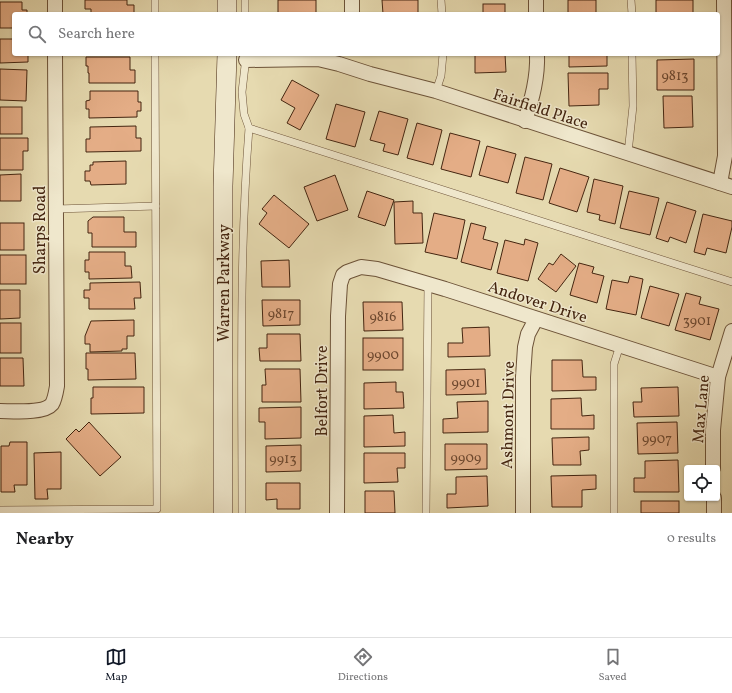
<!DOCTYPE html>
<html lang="en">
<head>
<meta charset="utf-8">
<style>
  :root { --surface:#fff; --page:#f2f2f2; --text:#202124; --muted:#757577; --line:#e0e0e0; --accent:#111827 }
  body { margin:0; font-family:Vollkorn,serif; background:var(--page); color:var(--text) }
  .controls { position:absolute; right:12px; bottom:12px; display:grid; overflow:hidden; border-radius:4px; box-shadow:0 1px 3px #0004 }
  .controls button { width:36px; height:36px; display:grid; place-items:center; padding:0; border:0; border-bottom:1px solid var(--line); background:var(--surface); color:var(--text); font:20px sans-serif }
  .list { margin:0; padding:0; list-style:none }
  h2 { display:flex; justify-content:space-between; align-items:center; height:52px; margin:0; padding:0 16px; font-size:17px }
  h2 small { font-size:13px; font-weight:400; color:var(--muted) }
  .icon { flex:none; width:22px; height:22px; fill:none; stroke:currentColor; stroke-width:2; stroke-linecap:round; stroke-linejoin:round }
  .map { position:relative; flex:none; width:732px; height:513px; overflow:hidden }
  .search { position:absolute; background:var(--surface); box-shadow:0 1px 3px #0004; left:12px; right:12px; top:12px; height:44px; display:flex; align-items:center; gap:10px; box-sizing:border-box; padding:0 14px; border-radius:4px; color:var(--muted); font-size:15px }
  .sheet { height:124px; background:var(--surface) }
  nav { display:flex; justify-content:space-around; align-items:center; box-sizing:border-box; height:56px; border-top:1px solid var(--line); background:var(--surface); font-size:11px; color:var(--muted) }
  nav a { display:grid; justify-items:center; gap:2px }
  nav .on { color:var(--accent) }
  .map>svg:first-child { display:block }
  .building { fill:#e4ad86; stroke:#442510 }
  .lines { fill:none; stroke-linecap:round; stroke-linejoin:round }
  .service-casing { stroke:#6c5238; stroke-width:8 }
  .minor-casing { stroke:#6c5238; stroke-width:16 }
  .secondary-casing { stroke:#442510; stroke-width:20 }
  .service { stroke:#efe7cc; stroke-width:7 }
  .minor { stroke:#efe7cc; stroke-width:14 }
  .secondary { stroke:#efe7cc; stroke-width:19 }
  .labels { text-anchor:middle; stroke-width:3; stroke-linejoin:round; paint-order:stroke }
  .number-label { font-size:14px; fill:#6c472e }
  .street-label { font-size:16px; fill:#442510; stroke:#efe7cc }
</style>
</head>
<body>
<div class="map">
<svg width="732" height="513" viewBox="0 0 732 513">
  <rect width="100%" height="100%" fill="#e6dab0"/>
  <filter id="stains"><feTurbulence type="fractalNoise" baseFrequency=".005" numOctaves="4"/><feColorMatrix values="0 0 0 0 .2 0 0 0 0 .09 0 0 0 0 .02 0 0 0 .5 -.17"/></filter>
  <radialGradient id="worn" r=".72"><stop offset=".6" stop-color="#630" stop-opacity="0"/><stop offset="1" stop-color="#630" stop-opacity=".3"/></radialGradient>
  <g class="building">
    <polygon points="85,0 127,0 127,5 134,5 134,14 91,14 91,9 85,9"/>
    <rect x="278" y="0" width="38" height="14"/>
    <polygon points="382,0 418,0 418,14 383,14"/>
    <rect x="568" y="0" width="28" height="14"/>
    <rect x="656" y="0" width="37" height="14"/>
    <polygon points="0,2 22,2 22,10 27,10 27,14 14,14 14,28 0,28"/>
    <rect x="483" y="4" width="22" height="10"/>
    <polygon points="0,39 14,39 14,54 28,54 28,62 0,63"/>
    <polygon points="475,54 505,54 506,72 475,73"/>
    <polygon points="569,54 607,54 607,66 569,67"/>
    <polygon points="86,57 130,57 130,70 135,70 135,83 89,83 89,73 88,73 88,66 86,66"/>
    <polygon points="694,59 694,90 657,90 657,60"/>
    <polygon points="0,69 27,70 26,101 0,100"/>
    <polygon points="568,73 608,73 608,89 599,89 599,105 569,106"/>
    <polygon points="292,80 319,95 300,130 287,123 295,108 281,100"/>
    <polygon points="90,91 138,91 138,102 141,102 141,111 137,111 137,117 89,118 89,109 86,109 86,101 90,100"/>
    <polygon points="663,96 692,96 693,127 664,128"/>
    <polygon points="336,104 365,112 355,147 326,139"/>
    <rect x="0" y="107" width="22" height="27"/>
    <polygon points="379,111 408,119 398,155 383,151 385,144 370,140"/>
    <polygon points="417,123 442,130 433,165 407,158"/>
    <polygon points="136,126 136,138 141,138 141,151 86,152 86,139 90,139 90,127"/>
    <polygon points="450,133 480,141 471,177 441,169"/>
    <polygon points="0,138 28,138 28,151 23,151 23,170 0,170"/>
    <polygon points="487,146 516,154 508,183 479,175"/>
    <polygon points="525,157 552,164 543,200 516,193"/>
    <polygon points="126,161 126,184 91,185 90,181 85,181 85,171 90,171 90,165 93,165 93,162"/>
    <polygon points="560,168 589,177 577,212 549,203"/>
    <polygon points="21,174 21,201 0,201 0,175"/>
    <polygon points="335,175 348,210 317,221 304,187"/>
    <polygon points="594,179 623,186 615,224 599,220 600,215 587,212"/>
    <polygon points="367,191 394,200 385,226 358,217"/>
    <polygon points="629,191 659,198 650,235 620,228"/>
    <polygon points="274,195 309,224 289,248 259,224 267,213 262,209"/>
    <polygon points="413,201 413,213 422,213 423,243 395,244 394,202"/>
    <polygon points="667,202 696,211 686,243 670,237 668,242 656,238"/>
    <polygon points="434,213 465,220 457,259 425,252"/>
    <polygon points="703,214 732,221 732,227 726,253 707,248 705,255 694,252"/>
    <polygon points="93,217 124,217 124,232 136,232 136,247 92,247 92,233 88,233 88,221"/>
    <rect x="0" y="223" width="24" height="27"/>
    <polygon points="471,223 486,227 483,239 498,243 491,270 461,262"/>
    <polygon points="525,239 538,243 528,281 497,273 505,240 524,245"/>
    <polygon points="89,252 125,252 125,266 131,266 132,278 89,279 89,272 85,272 85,260 89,260"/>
    <polygon points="561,254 576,266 556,292 538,279 549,263 553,265"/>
    <rect x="0" y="255" width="26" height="29"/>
    <polygon points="289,260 290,287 262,287 261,261"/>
    <polygon points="579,263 594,267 592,273 604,276 597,303 570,295"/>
    <polygon points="630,276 643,279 636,315 606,309 612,280 628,283"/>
    <polygon points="140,282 141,298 134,298 135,309 89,309 89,298 84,298 84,290 90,290 90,283"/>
    <polygon points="650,286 679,294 669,326 641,318"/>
    <polygon points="0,290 20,290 20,318 0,319"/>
    <polygon points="686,293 701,297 699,304 719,309 710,340 675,330"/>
    <polygon points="262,300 300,300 300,325 263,326"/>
    <polygon points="363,302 402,302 403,330 364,331"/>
    <polygon points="134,320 134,336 127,336 127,349 122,349 122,351 90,352 90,344 85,344 85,336 91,321"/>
    <rect x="0" y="323" width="21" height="30"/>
    <polygon points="489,327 490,356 448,357 448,343 463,343 462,328"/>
    <polygon points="267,334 300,334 301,361 260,361 259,348 267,348"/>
    <rect x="363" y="338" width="40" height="32"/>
    <polygon points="86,353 135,353 136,379 88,380 88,369 86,369"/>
    <polygon points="0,358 23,358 24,386 0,386"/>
    <polygon points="552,360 582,360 583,377 596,377 596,390 552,391"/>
    <polygon points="265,369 300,369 301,402 262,402 262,385 266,385"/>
    <polygon points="485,369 486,394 446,395 446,370"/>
    <polygon points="396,382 396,392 403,392 404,408 364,409 364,383"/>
    <polygon points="93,387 144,387 144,413 91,414 91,398 93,398"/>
    <polygon points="678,387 679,416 634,417 633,402 642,402 641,388"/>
    <polygon points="581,398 582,416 594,415 594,429 551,429 551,399"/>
    <polygon points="488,401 488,432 443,433 443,419 458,418 457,402"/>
    <polygon points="301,407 301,438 265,439 265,422 259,422 259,408"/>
    <polygon points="393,415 394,433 405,432 405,446 364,447 364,416"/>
    <polygon points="89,422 121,457 100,476 66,439 76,429 79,432"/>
    <polygon points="677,422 678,453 638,454 637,423"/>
    <polygon points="589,437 589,450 580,451 581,465 553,465 552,438"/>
    <polygon points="10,442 27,442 27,485 14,485 15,492 1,492 1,446 9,446"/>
    <polygon points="445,444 487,444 487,469 445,470"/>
    <polygon points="301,445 301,471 266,472 266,446"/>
    <polygon points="61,452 61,489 47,489 48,499 35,499 34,453"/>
    <polygon points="364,453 405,453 405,468 397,468 398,482 364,483"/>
    <polygon points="678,460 679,492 634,492 634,478 645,478 645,461"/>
    <polygon points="596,475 596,489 582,490 582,507 552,507 551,476"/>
    <polygon points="487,476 488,506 447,508 447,494 456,494 456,477"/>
    <polygon points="266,483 300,483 300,509 277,509 277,499 266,500"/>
    <polygon points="365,491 394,491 395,513 365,513"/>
    <rect x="641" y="501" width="38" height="12"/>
  </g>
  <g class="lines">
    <g class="service-casing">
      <g id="service">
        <polyline points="155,0 155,14"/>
        <polyline points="245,0 245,14"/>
        <polyline points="441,0 442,14"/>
        <polyline points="631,0 632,14"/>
        <polyline points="246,57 242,92 244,114 249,128 732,282"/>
        <polyline points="436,91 441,76 443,54"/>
        <polyline points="628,153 633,106 632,54"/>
        <polyline points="56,209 156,206"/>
        <polyline points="0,510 157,509 155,54"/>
        <path d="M 242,513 C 242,385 239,256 249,128"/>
        <polyline points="426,513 428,284"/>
        <polyline points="614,513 614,364 620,345"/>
      </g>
    </g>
    <g class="minor-casing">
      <g id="minor">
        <polyline points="55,0 55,14"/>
        <polyline points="352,14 352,0"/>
        <polyline points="536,14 536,0"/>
        <polyline points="246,60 318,59 339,64 370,74 436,91 732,187"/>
        <path d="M 525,121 C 532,99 538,77 537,54"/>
        <polyline points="720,183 725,156 724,0"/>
        <path d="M 0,411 C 12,411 44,414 52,404 C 55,399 56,392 57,386 L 55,54"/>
        <polyline points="713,468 713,430 718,377 732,331"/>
        <polyline points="714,498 714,513"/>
        <polyline points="337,513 338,316 340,284 343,275 347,272 361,267 377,269 445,289 718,377"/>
        <polyline points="523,513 523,377 525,347 528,334 536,319"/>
      </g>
    </g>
    <g class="secondary-casing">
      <g id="secondary">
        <polyline points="227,14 227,0"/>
        <polyline points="223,513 223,186 227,54"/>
      </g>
    </g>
    <use href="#service" class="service"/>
    <use href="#minor" class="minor"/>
    <use href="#secondary" class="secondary"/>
  </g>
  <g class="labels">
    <g class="number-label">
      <text x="675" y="80">9813</text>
      <text x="281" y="318">9817</text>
      <text x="383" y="321">9816</text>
      <text x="697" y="325">3901</text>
      <text x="383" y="359">9900</text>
      <text x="466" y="387">9901</text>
      <text x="657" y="443">9907</text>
      <text x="466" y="462">9909</text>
      <text x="283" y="463">9913</text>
    </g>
    <g class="street-label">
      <text transform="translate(541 108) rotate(18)" y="6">Fairfield Place</text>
      <text transform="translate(39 230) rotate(-90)" y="6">Sharps Road</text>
      <text transform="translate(223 283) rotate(-90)" y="6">Warren Parkway</text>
      <text transform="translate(538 301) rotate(18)" y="6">Andover Drive</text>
      <text transform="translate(321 391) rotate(-90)" y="6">Belfort Drive</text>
      <text transform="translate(700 409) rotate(-85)" y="6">Max Lane</text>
      <text transform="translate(507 415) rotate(-89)" y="6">Ashmont Drive</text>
    </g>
  </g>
  <rect width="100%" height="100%" filter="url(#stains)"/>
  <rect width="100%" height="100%" fill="url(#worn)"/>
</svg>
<div class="controls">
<button><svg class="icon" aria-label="locate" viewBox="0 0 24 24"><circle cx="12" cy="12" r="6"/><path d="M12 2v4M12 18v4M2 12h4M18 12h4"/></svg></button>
</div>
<div class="search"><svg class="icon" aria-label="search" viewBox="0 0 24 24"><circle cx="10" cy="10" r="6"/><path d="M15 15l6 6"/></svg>Search here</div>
</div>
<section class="sheet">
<h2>Nearby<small>0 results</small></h2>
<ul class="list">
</ul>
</section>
<nav>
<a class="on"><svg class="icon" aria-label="map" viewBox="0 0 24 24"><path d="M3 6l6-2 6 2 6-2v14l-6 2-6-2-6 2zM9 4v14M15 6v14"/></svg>Map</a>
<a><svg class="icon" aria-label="directions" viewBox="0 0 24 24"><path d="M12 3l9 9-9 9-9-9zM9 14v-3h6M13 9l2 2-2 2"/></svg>Directions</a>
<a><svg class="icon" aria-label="saved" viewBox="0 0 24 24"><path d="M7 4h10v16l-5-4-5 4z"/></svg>Saved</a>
</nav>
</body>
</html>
